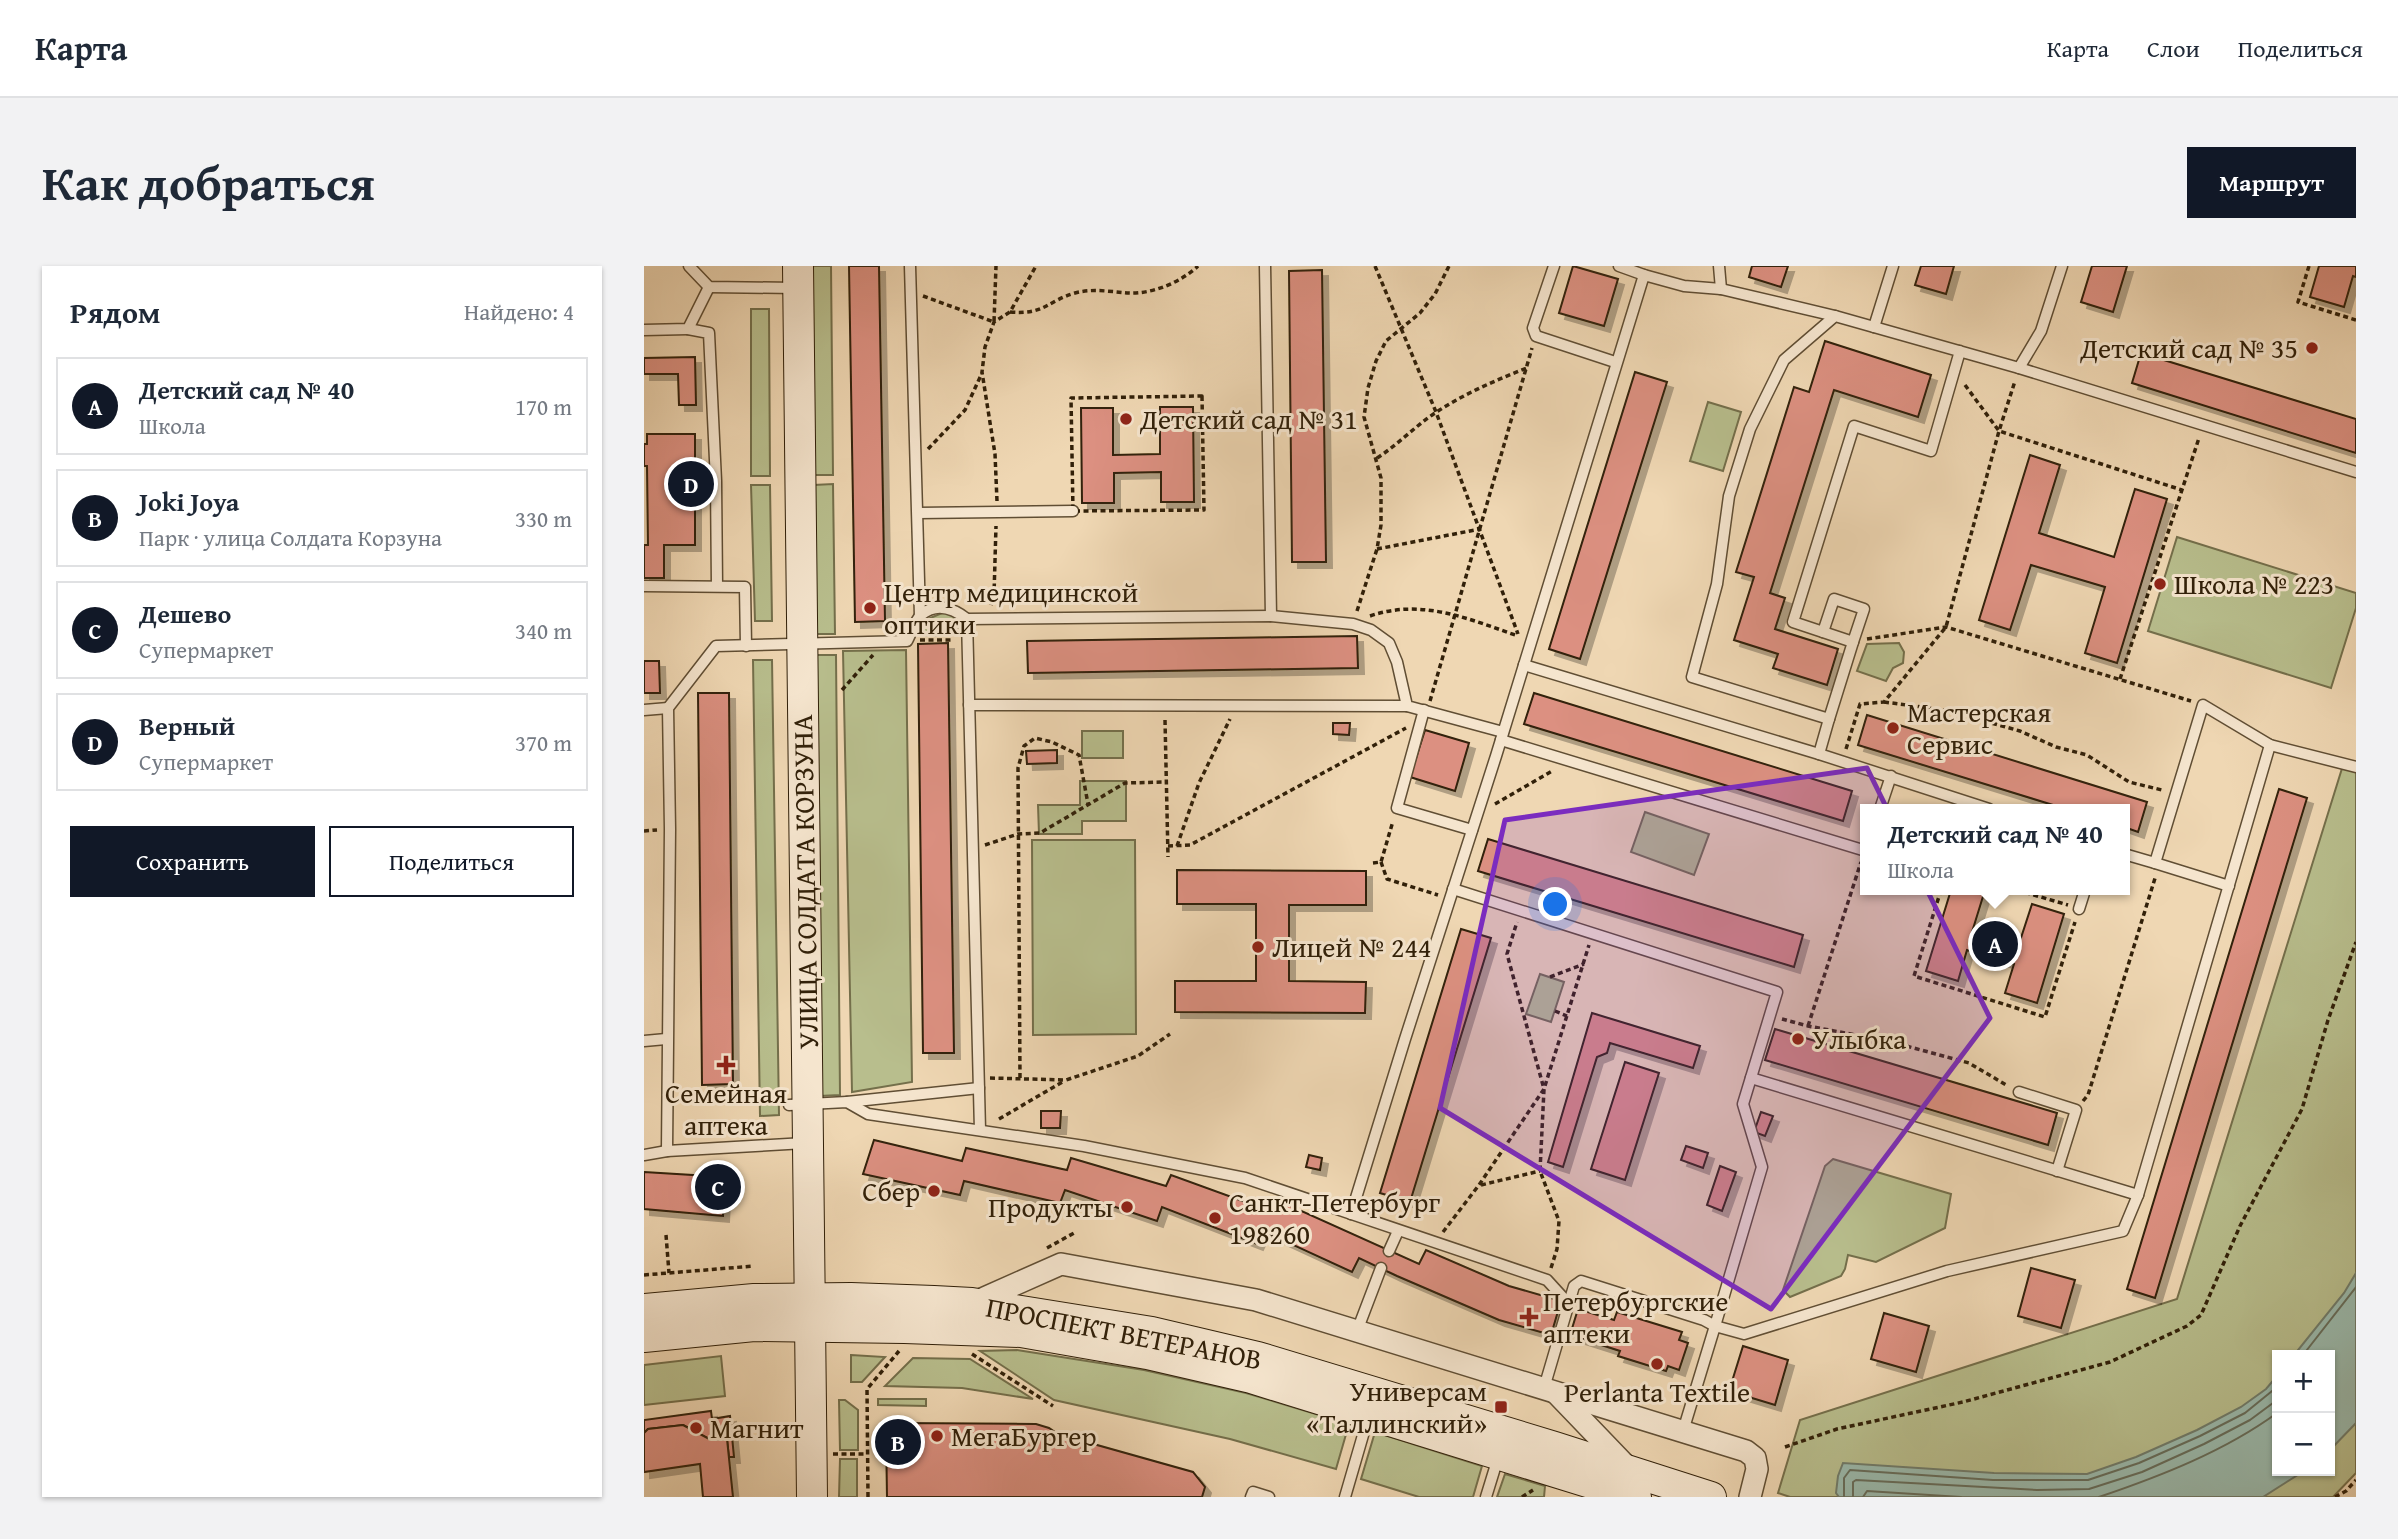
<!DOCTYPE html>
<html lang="ru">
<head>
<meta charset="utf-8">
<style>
  :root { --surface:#fff; --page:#f2f2f3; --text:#1f2937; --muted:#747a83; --line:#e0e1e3; --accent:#111827 }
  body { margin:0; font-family:"Gentium Book Plus",serif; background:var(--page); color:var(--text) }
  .controls { position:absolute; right:21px; bottom:21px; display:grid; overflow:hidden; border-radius:0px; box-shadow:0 2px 5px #0004 }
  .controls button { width:63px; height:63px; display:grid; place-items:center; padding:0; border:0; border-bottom:2px solid var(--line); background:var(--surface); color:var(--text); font:35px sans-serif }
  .you { position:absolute; left:912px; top:639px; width:24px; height:24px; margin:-18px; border:5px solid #fff; border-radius:50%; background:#1a73e8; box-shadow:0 0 0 10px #1a73e833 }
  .badge { display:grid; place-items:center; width:46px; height:46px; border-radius:50%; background:var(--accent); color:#fff; font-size:23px; font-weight:700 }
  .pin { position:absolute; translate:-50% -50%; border:4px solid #fff; box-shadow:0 2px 7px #0006 }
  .popup { position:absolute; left:1216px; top:538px; width:270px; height:91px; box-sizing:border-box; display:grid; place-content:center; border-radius:0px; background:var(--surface); filter:drop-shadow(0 2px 5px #0005); font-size:23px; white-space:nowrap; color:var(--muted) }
  .popup b { font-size:26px; color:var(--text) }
  .popup::after { content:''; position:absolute; left:50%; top:100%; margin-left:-14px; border:14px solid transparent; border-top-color:var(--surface) }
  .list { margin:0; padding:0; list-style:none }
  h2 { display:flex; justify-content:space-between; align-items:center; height:91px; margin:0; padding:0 28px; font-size:30px }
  h2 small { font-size:23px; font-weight:400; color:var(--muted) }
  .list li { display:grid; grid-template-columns:46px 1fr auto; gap:21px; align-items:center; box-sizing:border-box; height:98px; margin:0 14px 14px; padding:0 14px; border:2px solid var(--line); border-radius:0px }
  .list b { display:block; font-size:26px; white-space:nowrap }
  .list p { margin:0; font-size:23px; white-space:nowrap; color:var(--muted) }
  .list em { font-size:23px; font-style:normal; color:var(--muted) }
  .actions { display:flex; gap:14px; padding:21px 28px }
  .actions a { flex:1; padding:16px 0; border:2px solid var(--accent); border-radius:0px; text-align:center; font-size:24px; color:var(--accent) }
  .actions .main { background:var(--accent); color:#fff }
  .map { position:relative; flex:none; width:1712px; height:1231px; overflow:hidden; border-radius:0px }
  header { display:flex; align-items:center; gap:42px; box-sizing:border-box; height:98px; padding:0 35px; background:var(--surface); border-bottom:2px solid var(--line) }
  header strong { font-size:33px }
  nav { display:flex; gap:38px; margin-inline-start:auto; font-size:24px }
  .intro { display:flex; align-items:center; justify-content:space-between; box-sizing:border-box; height:168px; padding:0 42px }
  h1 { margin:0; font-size:49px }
  .button { padding:18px 32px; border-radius:0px; background:var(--accent); color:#fff; font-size:24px; font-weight:700 }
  main { display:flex; gap:42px; padding:0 42px }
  aside { flex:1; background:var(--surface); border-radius:0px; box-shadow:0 2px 5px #0004 }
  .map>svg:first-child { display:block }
  .green { fill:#b8be8d; stroke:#746f4b; stroke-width:2; fill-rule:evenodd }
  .water { fill:#9abaad; stroke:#707c6b; stroke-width:2 }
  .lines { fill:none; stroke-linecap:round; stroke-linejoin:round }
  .shore { stroke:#666d5b; stroke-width:2 }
  .building { fill:#dc9081; stroke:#312009; stroke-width:2; filter:url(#shadow) }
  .lane-casing { stroke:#604e34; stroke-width:13 }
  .street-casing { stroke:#604e34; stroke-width:24 }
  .secondary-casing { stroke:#312009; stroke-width:32 }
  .path { stroke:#312009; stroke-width:3.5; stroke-dasharray:5 3.5; stroke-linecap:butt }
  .lane { stroke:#f5e5ce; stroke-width:10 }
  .street { stroke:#f5e5ce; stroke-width:21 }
  .secondary { stroke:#f5e5ce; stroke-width:30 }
  .marked { fill:#7b2cbf; fill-opacity:0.2; stroke:#7b2cbf; stroke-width:5; stroke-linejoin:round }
  .poi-dot { fill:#8f2418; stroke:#f5e5ce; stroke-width:2.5 }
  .labels { text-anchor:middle; stroke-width:6; stroke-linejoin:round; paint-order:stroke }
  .poi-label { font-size:28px; fill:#312009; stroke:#f5e5ce; text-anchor:start }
  .street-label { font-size:28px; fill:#312009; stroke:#f5e5ce }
</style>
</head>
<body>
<header>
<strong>Карта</strong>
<nav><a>Карта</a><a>Слои</a><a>Поделиться</a></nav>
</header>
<div class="intro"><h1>Как добраться</h1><a class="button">Маршрут</a></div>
<main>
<aside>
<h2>Рядом<small>Найдено: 4</small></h2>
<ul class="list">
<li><span class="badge">A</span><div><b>Детский сад № 40</b><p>Школа</p></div><em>170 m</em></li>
<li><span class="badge">B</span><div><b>Joki Joya</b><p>Парк · улица Солдата Корзуна</p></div><em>330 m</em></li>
<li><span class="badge">C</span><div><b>Дешево</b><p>Супермаркет</p></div><em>340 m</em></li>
<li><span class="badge">D</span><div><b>Верный</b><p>Супермаркет</p></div><em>370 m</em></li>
</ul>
<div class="actions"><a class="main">Сохранить</a><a>Поделиться</a></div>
</aside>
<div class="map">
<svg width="1712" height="1231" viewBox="0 0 1712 1231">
  <defs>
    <filter id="shadow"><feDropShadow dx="6" dy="6" stdDeviation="0" flood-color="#0004"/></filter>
  </defs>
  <rect width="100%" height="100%" fill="#efd7b3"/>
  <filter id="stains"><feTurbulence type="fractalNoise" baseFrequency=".00286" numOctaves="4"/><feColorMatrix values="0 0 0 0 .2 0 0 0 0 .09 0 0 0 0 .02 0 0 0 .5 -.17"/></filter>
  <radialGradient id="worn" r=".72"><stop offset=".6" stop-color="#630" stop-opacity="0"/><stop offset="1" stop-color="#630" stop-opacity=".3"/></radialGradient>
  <g class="green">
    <polygon points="165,0 187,0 189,209 170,209"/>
    <polygon points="107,43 125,43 126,210 107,210"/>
    <polygon points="1064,136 1097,146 1079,205 1046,195"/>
    <polygon points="189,218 191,368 170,368 170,219"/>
    <polygon points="107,219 126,219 128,355 111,355"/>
    <polygon points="1533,271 1712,327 1712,342 1687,422 1504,365"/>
    <polygon points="305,344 314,350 315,360 310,367 296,370 278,369 275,363 277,356"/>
    <polygon points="1255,377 1260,386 1259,397 1249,402 1242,415 1213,405 1223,378"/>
    <polygon points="262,384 268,816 208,826 199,385"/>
    <polygon points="170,389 192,389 196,829 175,830"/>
    <polygon points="109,394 128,394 135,849 116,850"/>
    <rect x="438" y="465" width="41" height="27"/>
    <path d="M 1700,496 L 1712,499 L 1712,1207 L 1689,1231 L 1146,1231 L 1134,1227 L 1156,1154 L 1533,1033 ZM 1633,1089 L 1686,1089 L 1686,1205 L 1633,1205 Z"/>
    <polygon points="436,515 482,515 482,555 438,555 438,568 395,568 394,539 436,539"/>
    <polygon points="1001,546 1065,568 1050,609 987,586"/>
    <polygon points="388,574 491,574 492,768 389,769"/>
    <polygon points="896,708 920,716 907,756 882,748"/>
    <polygon points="1189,893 1307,928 1301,962 1232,996 1204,989 1201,1003 1197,1010 1146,1031 1139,1024 1181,900"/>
    <polygon points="373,1084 500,1104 602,1127 705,1158 692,1203 586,1173 410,1134 336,1085"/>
    <polygon points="207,1089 241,1091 218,1116 207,1116"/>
    <polygon points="77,1090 81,1130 0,1139 0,1099"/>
    <polygon points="269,1092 326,1093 389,1133 318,1122 241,1120"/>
    <polygon points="234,1133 282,1133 282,1140 234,1139"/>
    <polygon points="195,1134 201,1134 214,1144 214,1184 196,1184"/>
    <polygon points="731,1166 838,1200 829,1231 775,1231 717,1213"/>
    <polygon points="196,1193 213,1193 213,1231 195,1231"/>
    <polygon points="861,1208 901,1220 900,1231 853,1231"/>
  </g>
  <g class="water">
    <polygon points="1712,1007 1712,1157 1686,1184 1686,1089 1650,1089 1700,1027"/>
    <polygon points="1633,1110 1633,1205 1660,1205 1619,1231 1195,1231 1192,1227 1194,1210 1199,1197 1350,1207 1443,1208 1492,1191 1553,1164 1597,1141 1622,1123"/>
  </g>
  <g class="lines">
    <g class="shore">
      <polyline points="1659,1089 1712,1021"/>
      <polyline points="1200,1231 1200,1212 1206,1204 1349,1214 1444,1214 1495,1197 1556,1170 1601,1147 1633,1121"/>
      <polyline points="1209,1231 1209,1216 1212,1214 1393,1224 1445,1223 1498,1206 1560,1178 1606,1154 1633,1134"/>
      <polyline points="1219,1231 1223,1225 1317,1231"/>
      <path d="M 1455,1231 C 1517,1210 1581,1185 1633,1147"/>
    </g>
  </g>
  <g class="building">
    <polygon points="205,0 235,0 241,355 211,356"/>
    <polygon points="929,0 974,13 960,60 915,47"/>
    <polygon points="1108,0 1144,0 1137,21 1105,11"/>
    <polygon points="1277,0 1310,0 1302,28 1271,19"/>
    <polygon points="1448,0 1483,0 1469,46 1437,36"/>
    <polygon points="1675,0 1712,0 1712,11 1709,10 1700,41 1666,31"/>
    <polygon points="678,4 682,296 648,296 645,5"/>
    <polygon points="1181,75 1287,109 1274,151 1190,124 1126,327 1141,332 1131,363 1194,383 1183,419 1129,402 1134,388 1090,374 1110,311 1092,306 1150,121 1165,126"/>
    <polygon points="1497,87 1712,153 1712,187 1488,117"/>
    <polygon points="51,91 52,139 35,139 34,108 0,108 0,92"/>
    <polygon points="991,106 1023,116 936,393 905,383"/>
    <polygon points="516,141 549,141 550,236 517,236 517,206 470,207 470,237 438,237 437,142 469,142 469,189 516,188"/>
    <polygon points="3,168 51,168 51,279 20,279 20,312 0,312 0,279 4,279 3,200 0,200 0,178 3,178"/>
    <polygon points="1386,189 1416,199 1395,267 1470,291 1491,223 1523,233 1473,397 1441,387 1461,321 1387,299 1366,364 1335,354"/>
    <polygon points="713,370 714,402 384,407 383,375"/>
    <polygon points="304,377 310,787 279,787 274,378"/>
    <polygon points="0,395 15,395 16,427 0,427"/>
    <polygon points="54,427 85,427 89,818 58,819"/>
    <polygon points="890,427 1208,525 1199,555 880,458"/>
    <polygon points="1223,449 1503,536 1494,566 1480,561 1480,543 1422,543 1214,479"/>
    <polygon points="689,457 706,457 705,469 689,468"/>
    <polygon points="781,464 825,477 811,525 766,511"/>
    <polygon points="413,484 413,497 383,498 382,485"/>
    <polygon points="1635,523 1663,532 1511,1032 1483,1023"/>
    <polygon points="844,573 1159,669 1150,701 834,605"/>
    <polygon points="533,604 722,605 722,639 645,639 645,715 722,716 721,747 531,746 531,715 612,715 612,638 533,638"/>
    <polygon points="1307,624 1341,624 1328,666 1374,681 1388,638 1420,648 1393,737 1361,727 1370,698 1323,684 1314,715 1282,705"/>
    <polygon points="817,663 847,672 766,936 736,927"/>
    <polygon points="948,747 1056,780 1049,802 966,777 963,787 953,791 919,901 904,896"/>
    <polygon points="1131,763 1413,847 1404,879 1121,794"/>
    <polygon points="981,796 1015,807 981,914 947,903"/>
    <polygon points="397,845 417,845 416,862 397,862"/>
    <polygon points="1117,846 1129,850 1121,870 1110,866"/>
    <polygon points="230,874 318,895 322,882 423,904 427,892 522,920 527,909 626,945 631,933 775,998 782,984 865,1020 917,1035 907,1069 855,1054 753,1010 715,992 708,1006 619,965 613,978 518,941 513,955 421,924 416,937 320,915 316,929 219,908"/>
    <polygon points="1042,880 1064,887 1059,902 1037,894"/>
    <polygon points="665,889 678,892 676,904 662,901"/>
    <polygon points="1076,900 1092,906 1078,945 1063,939"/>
    <polygon points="0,906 81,911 79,950 0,943"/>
    <polygon points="1387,1002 1431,1014 1417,1062 1374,1050"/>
    <polygon points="934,1043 970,1054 973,1046 1038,1066 1035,1074 1044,1077 1035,1104 1024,1100 1022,1105 974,1090 976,1085 926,1069"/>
    <polygon points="1240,1047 1285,1060 1272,1106 1227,1093"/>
    <polygon points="1099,1080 1144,1094 1131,1139 1085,1125"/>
    <polygon points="67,1145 68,1153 86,1150 90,1191 85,1191 83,1173 67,1174 39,1159 4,1163 0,1167 0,1154"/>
    <polygon points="250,1157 392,1158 405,1162 414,1168 549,1206 561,1221 558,1231 243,1231 242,1165"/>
    <polygon points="39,1159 67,1174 83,1173 89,1231 59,1231 56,1198 0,1206 0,1167 4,1163"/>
  </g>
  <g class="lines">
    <g class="lane-casing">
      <g id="lane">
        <polyline points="45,0 65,21 152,22"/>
        <polyline points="266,0 276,350"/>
        <polyline points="621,0 627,350"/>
        <polyline points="910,0 889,62 892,70 971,96"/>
        <polyline points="975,0 1000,9"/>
        <polyline points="1075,0 1077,23"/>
        <polyline points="1230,61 1249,0"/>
        <polyline points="44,63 65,67 72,215 73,320"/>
        <polyline points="0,64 44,63 65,21"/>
        <polyline points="1316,85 1287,185 1210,160 1149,356 1209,376 1185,453 1048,411 1073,318 1085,230 1106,163 1140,94 1191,50 1375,102 1397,65 1418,0"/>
        <polyline points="1375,102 1712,206"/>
        <polyline points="274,247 429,245"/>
        <polyline points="0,320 101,321 102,380"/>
        <polyline points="1179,366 1190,333 1220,343 1209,376"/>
        <polyline points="880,399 1175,488"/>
        <polyline points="325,439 763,440"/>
        <polyline points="0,444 24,442"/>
        <polyline points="780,444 753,542 828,564"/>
        <polyline points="1185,453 1175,488 1345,543"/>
        <polyline points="857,474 1222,585"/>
        <polyline points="1236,543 1247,510"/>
        <polyline points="1480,588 1511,597 1559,439 1626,479 1712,501"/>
        <polyline points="1511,597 1585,620"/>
        <polyline points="809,623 1133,726 1099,838 1118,901 1071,1060 1060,1054 937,1015 930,1020 900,1122"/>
        <polyline points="1435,643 1441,624"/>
        <polyline points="0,775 22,773"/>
        <polyline points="1107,812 1494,929"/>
        <polyline points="1375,826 1432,844 1413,905"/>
        <polyline points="203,836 335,822"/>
        <polyline points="145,839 203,836 224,848 440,880 601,912 903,1014 924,1037"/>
        <polyline points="336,864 323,353 627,350 709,358 727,364 745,377 753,396 763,440 859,466"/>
        <path d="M 23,885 L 26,563 L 24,442 L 72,380 L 263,375 C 267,368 271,354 277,349 C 292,336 309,342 323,353"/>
        <polyline points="0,889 23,885 161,877"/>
        <polyline points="707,948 761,773 852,490 1000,9 1040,20 1077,23 1191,50"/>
        <polyline points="745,985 754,965"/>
        <polyline points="713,1065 737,1002"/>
        <polyline points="1039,1165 1071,1060 1100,1068 1303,1005 1479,965 1494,929 1626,479"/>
        <polyline points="607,1231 609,1226 625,1231"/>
        <polyline points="701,1231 724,1152"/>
        <polyline points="842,1231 854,1192"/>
      </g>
    </g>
    <g class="street-casing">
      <g id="street">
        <polyline points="329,1037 417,998 612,1034 1102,1185 1111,1192 1113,1203 1106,1231"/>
        <polyline points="913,1128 985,1203"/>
      </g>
    </g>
    <g class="secondary-casing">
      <g id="secondary">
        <polyline points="154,0 168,1231"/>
        <polyline points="0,1043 110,1033 207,1032 290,1035 328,1037 508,1066 614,1091 911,1181 1067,1231"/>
        <polyline points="0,1071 110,1060 260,1062 377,1066 503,1088 607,1112 992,1231"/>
      </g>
    </g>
    <g class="path">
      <polyline points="731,0 792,146 874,368"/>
      <polyline points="1665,0 1654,36 1712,54"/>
      <polyline points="279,30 350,56 352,0"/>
      <path d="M 366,46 C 401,49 403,35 431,27 C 449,22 468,26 485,27 C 509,28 537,16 554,0"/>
      <polyline points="1321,119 1355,165 1538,224"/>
      <polygon points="558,130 560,244 429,245 427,132"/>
      <polyline points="284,183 321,144 338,107"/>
      <path d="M 733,192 C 755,178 772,159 794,145 C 822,127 852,114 883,102"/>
      <polyline points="353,235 351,188 338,106 341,81 350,56 366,46 392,0"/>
      <polyline points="733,283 836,263"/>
      <polyline points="347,339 350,329 352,260"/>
      <polyline points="713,345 733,283 737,259 737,212 720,151 724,122 732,95 742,75 776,47 791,28 805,0"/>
      <path d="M 726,350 C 778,332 825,353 874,370"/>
      <polyline points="1223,373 1302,361 1547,435"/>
      <polyline points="276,374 310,374"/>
      <polyline points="1476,413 1555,172"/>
      <polyline points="198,424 229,389"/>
      <polyline points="786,435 888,82"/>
      <polyline points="1240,436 1301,444 1376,465 1412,481 1443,489 1485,516 1518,524"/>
      <polyline points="521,454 524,591"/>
      <polyline points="1202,483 1216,438 1240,436 1302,361 1355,165 1371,115"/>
      <polyline points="851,538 908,505"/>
      <polyline points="0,565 13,564"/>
      <polyline points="341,579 374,568 396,567 481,517 522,516"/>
      <polyline points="524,580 546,579 762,462"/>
      <polyline points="533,580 555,517 586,453"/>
      <polyline points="737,596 743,613 794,629"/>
      <polyline points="729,597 737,596 749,555"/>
      <polyline points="1297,624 1270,710 1401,751 1431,656"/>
      <polyline points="1373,624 1424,639"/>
      <polyline points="906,711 940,698"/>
      <polyline points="911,745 923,750"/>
      <polyline points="1138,753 1164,760 1244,775 1325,797 1364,820"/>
      <polyline points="1164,760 1217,596"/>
      <polyline points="346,812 422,814 494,790 526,768"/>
      <polyline points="376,812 374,502 380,480 391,472 408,476 435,489 444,538"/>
      <polyline points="1439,835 1444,829 1512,609"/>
      <polyline points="355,853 420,815"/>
      <polyline points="837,919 896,905"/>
      <polyline points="799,966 835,919 900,823 863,688 873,656"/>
      <polyline points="22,969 25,1007"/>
      <polyline points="403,982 430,967"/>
      <polyline points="907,1002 913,983 915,955 896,905 900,823 945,679"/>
      <polyline points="0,1009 110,1000"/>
      <polyline points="328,1088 409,1140"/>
      <polyline points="1141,1181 1193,1163 1319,1136 1466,1096 1543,1060 1557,1049 1596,960 1658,843 1684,754 1712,676"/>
      <polyline points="189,1188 223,1188"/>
      <polyline points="224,1231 223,1123 255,1085"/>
      <polyline points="878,1231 889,1224"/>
      <polyline points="1691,1231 1702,1225 1712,1214"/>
    </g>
    <use href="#lane" class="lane"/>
    <use href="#street" class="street"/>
    <use href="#secondary" class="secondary"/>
  </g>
  <path class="marked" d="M 1223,502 L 1346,752 L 1127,1043 L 796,842 L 861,554 Z"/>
  <g class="poi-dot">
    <circle cx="1668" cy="82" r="7"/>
    <circle cx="482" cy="153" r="7"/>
    <circle cx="1516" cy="318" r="7"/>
    <circle cx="226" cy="342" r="7"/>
    <circle cx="1249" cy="462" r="7"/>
    <circle cx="614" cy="681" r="7"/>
    <circle cx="1154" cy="773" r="7"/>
    <path d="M78.5 788.5h7v7h7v7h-7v7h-7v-7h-7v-7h7z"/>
    <circle cx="290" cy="925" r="7"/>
    <circle cx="483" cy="941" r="7"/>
    <circle cx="571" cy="952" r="7"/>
    <path d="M881.5 1040.5h7v7h7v7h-7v7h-7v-7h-7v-7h7z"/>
    <circle cx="1013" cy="1098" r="7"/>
    <rect x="850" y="1134" width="14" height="14" rx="3.5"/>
    <circle cx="52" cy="1162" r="7"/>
    <circle cx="293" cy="1170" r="7"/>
  </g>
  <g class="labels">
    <g class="poi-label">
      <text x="1654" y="92" text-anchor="end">Детский сад № 35</text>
      <text x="496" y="163">Детский сад № 31</text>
      <text x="1530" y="328">Школа № 223</text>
      <text x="240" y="336">Центр медицинской<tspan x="240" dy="32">оптики</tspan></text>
      <text x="1263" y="456">Мастерская<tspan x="1263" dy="32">Сервис</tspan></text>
      <text x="628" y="691">Лицей № 244</text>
      <text x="1168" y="783">Улыбка</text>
      <text x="82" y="837" text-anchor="middle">Семейная<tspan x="82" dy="32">аптека</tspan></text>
      <text x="276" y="935" text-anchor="end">Сбер</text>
      <text x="585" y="946">Санкт-Петербург<tspan x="585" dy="32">198260</tspan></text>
      <text x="469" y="951" text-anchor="end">Продукты</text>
      <text x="899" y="1045">Петербургские<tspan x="899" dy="32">аптеки</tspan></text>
      <text x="843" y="1135" text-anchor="end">Универсам<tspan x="843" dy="32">«Таллинский»</tspan></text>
      <text x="1013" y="1136" text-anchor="middle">Perlanta Textile</text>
      <text x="66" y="1172">Магнит</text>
      <text x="307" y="1180">МегаБургер</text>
    </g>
    <g class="street-label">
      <text transform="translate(161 616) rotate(-91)" y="10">УЛИЦА СОЛДАТА КОРЗУНА</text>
      <text transform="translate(480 1067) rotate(11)" y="10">ПРОСПЕКТ ВЕТЕРАНОВ</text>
    </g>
  </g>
  <rect width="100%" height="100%" filter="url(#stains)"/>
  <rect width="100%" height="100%" fill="url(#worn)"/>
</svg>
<div class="controls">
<button>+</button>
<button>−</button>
</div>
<div class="you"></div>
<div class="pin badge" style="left:1351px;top:678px">A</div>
<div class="popup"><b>Детский сад № 40</b>Школа</div>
<div class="pin badge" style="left:254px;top:1176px">B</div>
<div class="pin badge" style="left:74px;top:921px">C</div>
<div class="pin badge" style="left:47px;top:218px">D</div>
</div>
</main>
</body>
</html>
